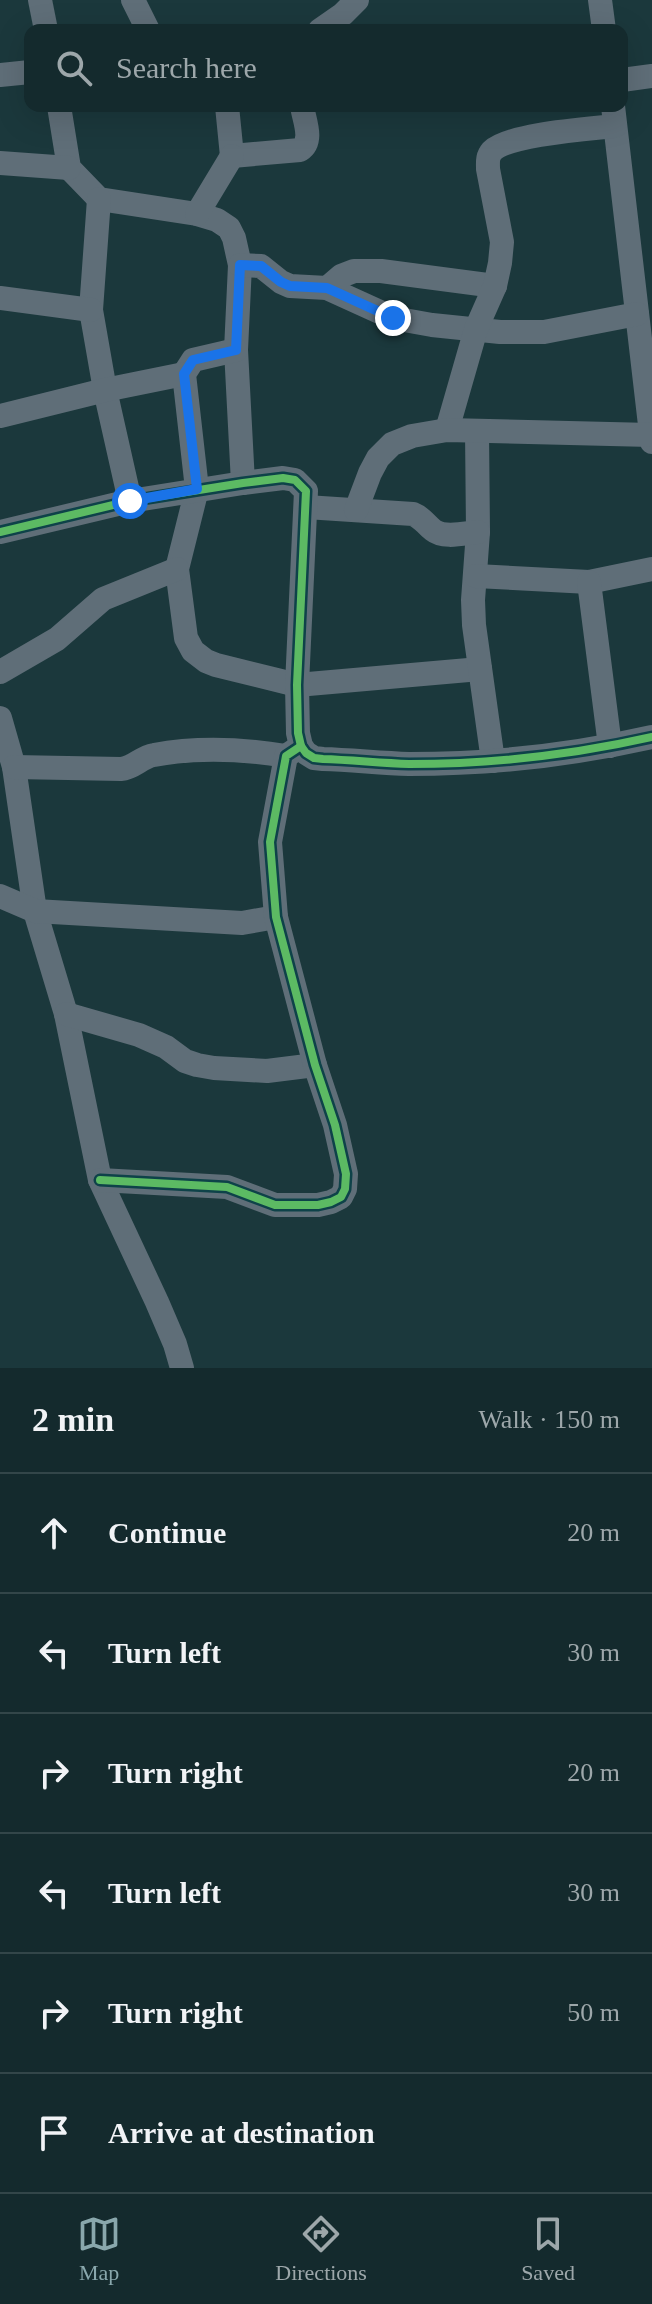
<!DOCTYPE html>
<html lang="en">
<head>
<meta charset="utf-8">
<style>
  :root { --surface:#142a2d; --page:#1d3235; --text:#f1f3f6; --muted:#9da7aa; --line:#334649; --accent:#89a7ac }
  body { margin:0; font-family:Georgia,serif; background:var(--page); color:var(--text) }
  .stop { position:absolute; width:24px; height:24px; margin:-18px; border:6px solid #1a73e8; border-radius:50%; background:#fff }
  .stop.end { background:#1a73e8; border-color:#fff; box-shadow:0 2px 8px #0008 }
  .list { margin:0; padding:0; list-style:none }
  h2 { display:flex; justify-content:space-between; align-items:center; height:104px; margin:0; padding:0 32px; font-size:34px }
  h2 small { font-size:26px; font-weight:400; color:var(--muted) }
  .list li { display:grid; grid-template-columns:52px 1fr auto; gap:24px; align-items:center; box-sizing:border-box; height:120px; padding:0 32px; border-top:2px solid var(--line) }
  .list b { display:block; font-size:30px; white-space:nowrap }
  .list em { font-size:26px; font-style:normal; color:var(--muted) }
  .icon { flex:none; width:44px; height:44px; fill:none; stroke:currentColor; stroke-width:2; stroke-linecap:round; stroke-linejoin:round }
  .map { position:relative; flex:none; width:652px; height:1368px; overflow:hidden }
  .search { position:absolute; background:var(--surface); box-shadow:0 8px 32px #0002; left:24px; right:24px; top:24px; height:88px; display:flex; align-items:center; gap:20px; box-sizing:border-box; padding:0 28px; border-radius:16px; color:var(--muted); font-size:30px }
  .sheet { height:824px; background:var(--surface) }
  nav { display:flex; justify-content:space-around; align-items:center; box-sizing:border-box; height:112px; border-top:2px solid var(--line); background:var(--surface); font-size:22px; color:var(--muted) }
  nav a { display:grid; justify-items:center; gap:4px }
  nav .on { color:var(--accent) }
  .map>svg:first-child { display:block }
  .lines { fill:none; stroke-linecap:round; stroke-linejoin:round }
  .street { stroke:#5f6e78; stroke-width:24 }
  .cycleway-casing { stroke:#0e4249; stroke-width:13 }
  .cycleway { stroke:#5cba63; stroke-width:8 }
  .route { stroke:#1a73e8; stroke-width:10 }
</style>
</head>
<body>
<div class="map">
<svg width="652" height="1368" viewBox="0 0 652 1368">
  <rect width="100%" height="100%" fill="#1b383c"/>
  <g class="lines">
    <g class="street">
      <polyline points="40,0 46,30"/>
      <polyline points="133,0 148,30"/>
      <polyline points="600,0 604,30"/>
      <polyline points="320,30 343,14 357,0"/>
      <polyline points="0,75 30,72"/>
      <polyline points="622,80 652,76"/>
      <polyline points="59,106 69,168 99,199 197,214 217,220 229,228 234,238 240,265 236,350 243,483"/>
      <path d="M 227,106 L 232,156 L 300,150 C 314,141 304,120 302,106"/>
      <polyline points="613,106 652,442"/>
      <polyline points="0,163 69,168"/>
      <polyline points="99,199 91,310 105,390 130,501"/>
      <polyline points="197,214 232,156"/>
      <polyline points="240,265 261,266 281,282 290,286 327,288 393,318 432,325 500,332 544,332 637,314"/>
      <polyline points="327,288 341,276 354,271 381,271 495,286"/>
      <polyline points="0,298 91,310"/>
      <polyline points="236,350 193,360 184,374 197,489 177,569 186,638 193,651 206,661 216,665 297,685 480,669"/>
      <polyline points="0,416 105,390 184,374"/>
      <path d="M 447,430 L 476,329 L 495,286 L 500,263 L 502,242 L 488,169 C 488,162 487,157 492,151 C 509,134 589,129 615,126"/>
      <polyline points="477,431 478,532 473,600 474,625 493,761"/>
      <path d="M 306,507 L 413,514 C 423,518 425,524 433,530 C 444,539 465,533 478,532"/>
      <polyline points="356,510 370,473 378,458 392,444 412,436 447,430 651,435"/>
      <path d="M 0,532 L 130,501 L 243,483 L 283,478 L 295,480 L 306,491 L 297,685 L 298,733 L 301,746 L 306,753 L 314,758 L 323,759 C 352,760 380,763 409,764 C 490,764 573,755 652,737"/>
      <polyline points="476,576 589,582 652,569"/>
      <polyline points="589,582 610,746"/>
      <polyline points="0,672 57,639 103,599 177,569"/>
      <polyline points="0,718 14,767 35,911 66,1014 100,1180 157,1302 175,1344 182,1368"/>
      <path d="M 14,767 L 121,769 C 134,768 141,757 154,755 C 197,747 243,749 286,756"/>
      <polyline points="0,896 35,911 242,923 276,917"/>
      <polyline points="66,1014 139,1035 166,1047 185,1061 197,1065 214,1068 267,1071 315,1065"/>
      <polyline points="100,1180 227,1187 275,1205 318,1205 331,1202 341,1197 345,1189 346,1174 335,1125 315,1065 276,917 270,842 286,756 301,746"/>
    </g>
    <g class="cycleway-casing">
      <g id="cycleway">
        <path d="M 0,532 L 130,501 L 243,483 L 283,478 L 295,480 L 306,491 L 297,685 L 298,733 L 301,746 L 306,753 L 314,758 L 323,759 C 352,760 380,763 409,764 C 490,764 573,755 652,737"/>
        <polyline points="100,1180 227,1187 275,1205 318,1205 331,1202 341,1197 345,1189 346,1174 335,1125 315,1065 276,917 270,842 286,756 301,746"/>
      </g>
    </g>
    <use href="#cycleway" class="cycleway"/>
  </g>
  <g class="lines">
    <polyline class="route" points="130,501 197,489 184,374 193,360 236,350 240,265 261,266 281,282 290,286 327,288 393,318"/>
  </g>
</svg>
<div class="stop" style="left:130px;top:501px"></div>
<div class="stop end" style="left:393px;top:318px"></div>
<div class="search"><svg class="icon" aria-label="search" viewBox="0 0 24 24"><circle cx="10" cy="10" r="6"/><path d="M15 15l6 6"/></svg>Search here</div>
</div>
<section class="sheet">
<h2>2 min<small>Walk · 150 m</small></h2>
<ul class="list">
<li><svg class="icon" aria-label="ahead" viewBox="0 0 24 24"><path d="M12 20V5M6 11l6-6 6 6"/></svg><div><b>Continue</b></div><em>20 m</em></li>
<li><svg class="icon" aria-label="left" viewBox="0 0 24 24"><path d="M17 20v-9H6M10 6l-5 5 5 5"/></svg><div><b>Turn left</b></div><em>30 m</em></li>
<li><svg class="icon" aria-label="right" viewBox="0 0 24 24"><path d="M7 20v-9h11M14 6l5 5-5 5"/></svg><div><b>Turn right</b></div><em>20 m</em></li>
<li><svg class="icon" aria-label="left" viewBox="0 0 24 24"><path d="M17 20v-9H6M10 6l-5 5 5 5"/></svg><div><b>Turn left</b></div><em>30 m</em></li>
<li><svg class="icon" aria-label="right" viewBox="0 0 24 24"><path d="M7 20v-9h11M14 6l5 5-5 5"/></svg><div><b>Turn right</b></div><em>50 m</em></li>
<li><svg class="icon" aria-label="arrive" viewBox="0 0 24 24"><path d="M6 21V4h12l-3 4 3 4H6"/></svg><div><b>Arrive at destination</b></div></li>
</ul>
</section>
<nav>
<a class="on"><svg class="icon" aria-label="map" viewBox="0 0 24 24"><path d="M3 6l6-2 6 2 6-2v14l-6 2-6-2-6 2zM9 4v14M15 6v14"/></svg>Map</a>
<a><svg class="icon" aria-label="directions" viewBox="0 0 24 24"><path d="M12 3l9 9-9 9-9-9zM9 14v-3h6M13 9l2 2-2 2"/></svg>Directions</a>
<a><svg class="icon" aria-label="saved" viewBox="0 0 24 24"><path d="M7 4h10v16l-5-4-5 4z"/></svg>Saved</a>
</nav>
</body>
</html>
